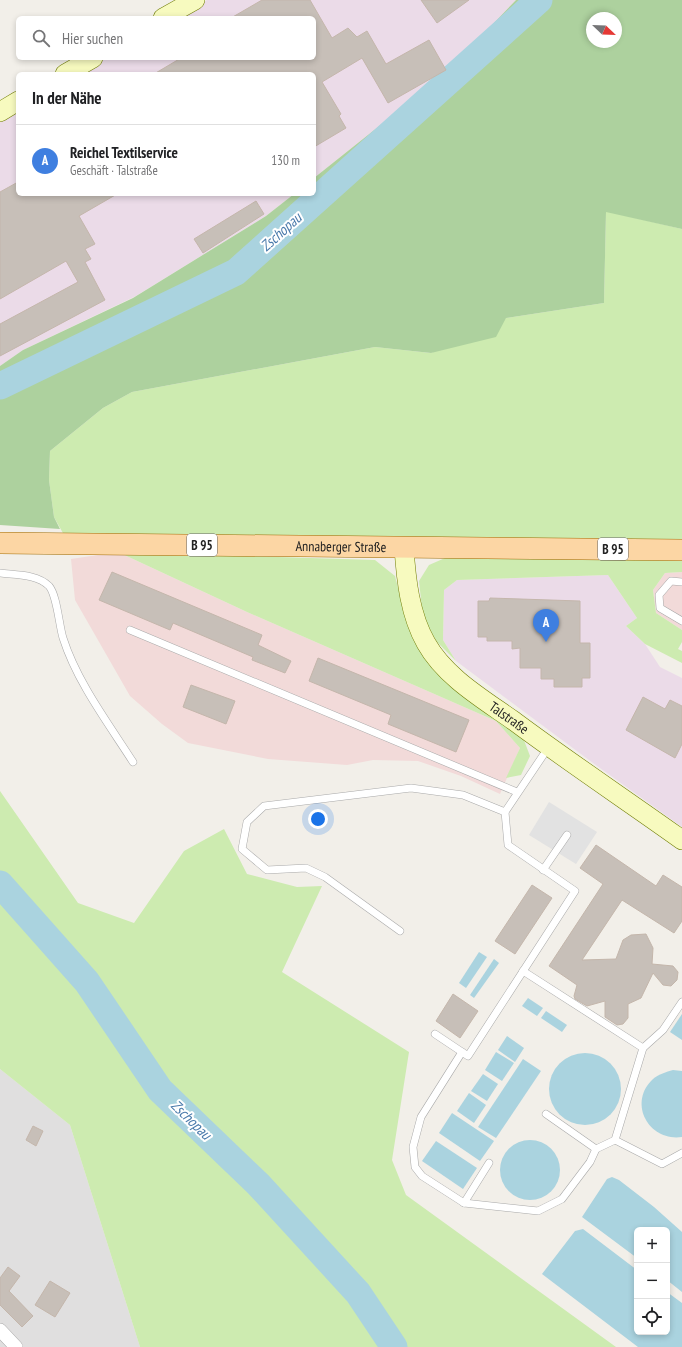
<!DOCTYPE html>
<html lang="de">
<head>
<meta charset="utf-8">
<style>
  :root { --surface:#fff; --page:#f6f6f6; --text:#202124; --muted:#757577; --line:#e0e0e0; --accent:#db2777 }
  body { margin:0; font-family:"PT Sans Narrow",sans-serif; background:var(--page); color:var(--text) }
  .controls { position:absolute; right:12px; bottom:12px; display:grid; overflow:hidden; border-radius:6px; box-shadow:0 2px 6px #0003 }
  .controls button { width:36px; height:36px; display:grid; place-items:center; padding:0; border:0; border-bottom:1px solid var(--line); background:var(--surface); color:var(--text); font:20px sans-serif }
  .compass { position:absolute; left:586px; top:12px; width:36px; height:36px; border-radius:50%; background:var(--surface); box-shadow:0 2px 6px #0003; rotate:113deg }
  .you { position:absolute; left:318px; top:819px; width:14px; height:14px; margin:-10px; border:3px solid #fff; border-radius:50%; background:#1a73e8; box-shadow:0 0 0 6px #1a73e833 }
  .badge { display:grid; place-items:center; width:26px; height:26px; border-radius:50%; background:var(--accent); color:#fff; font-size:13px; font-weight:700 }
  .pin { position:absolute; translate:-50% -33px; filter:drop-shadow(0 1px 2px #0008) }
  .pin::after { content:''; position:absolute; top:21px; width:14px; height:12px; background:inherit; clip-path:polygon(0 0,100% 0,50% 100%) }
  .list { margin:0; padding:0; list-style:none }
  h2 { display:flex; justify-content:space-between; align-items:center; height:52px; margin:0; padding:0 16px; font-size:17px }
  h2 small { font-size:13px; font-weight:400; color:var(--muted) }
  .list li { display:grid; grid-template-columns:26px 1fr auto; gap:12px; align-items:center; box-sizing:border-box; height:72px; padding:0 16px; border-top:1px solid var(--line) }
  .list b { display:block; font-size:15px; white-space:nowrap }
  .list p { margin:0; font-size:13px; white-space:nowrap; color:var(--muted) }
  .list em { font-size:13px; font-style:normal; color:var(--muted) }
  .icon { flex:none; width:22px; height:22px; fill:none; stroke:currentColor; stroke-width:2; stroke-linecap:round; stroke-linejoin:round }
  .map { position:relative; flex:none; width:682px; height:1347px; overflow:hidden }
  .search { position:absolute; background:var(--surface); box-shadow:0 2px 6px #0003; left:16px; top:16px; width:300px; height:44px; display:flex; align-items:center; gap:10px; box-sizing:border-box; padding:0 14px; border-radius:6px; color:var(--muted); font-size:15px }
  .panel { position:absolute; background:var(--surface); box-shadow:0 2px 6px #0003; left:16px; top:72px; width:300px; height:124px; border-radius:6px }
  .map>svg:first-child { display:block }
  .residential { fill:#e0dfdf }
  .commercial { fill:#f2dad9 }
  .industrial { fill:#ebdbe8 }
  .grass { fill:#cdebb0 }
  .forest { fill:#add19e; fill-rule:evenodd }
  .parking { fill:#e2e2e2 }
  .water { fill:#aad3df }
  .lines { fill:none; stroke-linecap:round; stroke-linejoin:round }
  .river { stroke:#aad3df; stroke-width:27 }
  .building { fill:#c7bfb8; stroke:#c4b6ab }
  .service-casing { stroke:#a9a9a9; stroke-width:8 }
  .minor-casing { stroke:#a9a9a9; stroke-width:14 }
  .secondary-casing { stroke:#707d05; stroke-width:20 }
  .primary-casing { stroke:#a06b00; stroke-width:22 }
  .service { stroke:#fff; stroke-width:7 }
  .minor { stroke:#fff; stroke-width:13 }
  .secondary { stroke:#f7fabf; stroke-width:19 }
  .primary { stroke:#fcd6a4; stroke-width:21 }
  .labels { text-anchor:middle; stroke-width:4; stroke-linejoin:round; paint-order:stroke }
  .shield { fill:#fff; stroke:#646464; stroke-width:1 }
  .shield-label { font-size:13px; font-weight:bold; fill:#222 }
  .street-label { font-size:14px; fill:#222; stroke:#fff }
  .water-label { font-size:15px; font-style:italic; fill:#4a7aab; stroke:#fff }
</style>
</head>
<body>
<div class="map">
<svg width="682" height="1347" viewBox="0 0 682 1347">
  <rect width="100%" height="100%" fill="#f2efe9"/>
  <polygon class="residential" points="0,1069 70,1125 140,1347 0,1347"/>
  <g class="commercial">
    <polygon points="118,552 247,612 496,721 520,748 500,794 461,776 418,761 373,760 347,765 268,759 188,743 162,724 130,696 75,600 71,559"/>
    <polygon points="682,572 682,630 656,613 653,590 665,573"/>
  </g>
  <g class="industrial">
    <polygon points="207,0 516,0 447,72 314,178 314,74 78,74 106,58 314,58 314,18 175,18"/>
    <polygon points="18,109 18,194 294,194 266,216 136,296 23,350 0,366 0,120"/>
    <polygon points="608,575 637,618 626,626 645,644 660,667 682,678 682,827 593,763 456,661 443,640 444,590 457,580"/>
  </g>
  <g class="grass">
    <polygon points="606,211 682,229 682,541 64,535 54,517 49,480 50,451 103,408 132,392 375,347 431,353 506,318 604,303"/>
    <polygon points="118,552 375,560 395,576 406,619 522,735 530,756 521,775 506,778 520,748 496,721 247,612"/>
    <polygon points="445,558 682,559 682,572 665,573 653,590 656,613 682,630 682,642 678,649 682,651 682,663 645,644 626,626 637,618 608,575 457,580 444,590 443,640 456,661 437,642 423,618 419,581 429,565"/>
    <polygon points="0,791 78,903 134,923 184,851 224,829 247,874 297,887 322,886 282,972 409,1052 392,1160 406,1195 616,1347 140,1347 70,1125 0,1069"/>
  </g>
  <path class="forest" d="M 516,0 L 682,0 L 682,229 L 606,212 L 604,303 L 506,318 L 496,337 L 431,353 L 375,347 L 132,392 L 103,408 L 50,451 L 49,480 L 54,517 L 60,529 L 0,525 L 0,366 L 23,350 L 133,298 L 266,216 L 294,194 L 314,194 L 314,178 L 447,72 ZM 592,18 L 616,18 L 616,42 L 592,42 Z"/>
  <polygon class="parking" points="549,802 597,832 576,864 529,835"/>
  <g class="water">
    <polygon points="479,952 487,957 466,988 459,983"/>
    <polygon points="494,959 499,963 474,998 470,995"/>
    <polygon points="528,998 543,1008 537,1016 522,1006"/>
    <polygon points="546,1011 567,1025 562,1032 541,1018"/>
    <polygon points="682,1014 682,1040 670,1032"/>
    <polygon points="507,1036 524,1048 515,1062 498,1050"/>
    <polygon points="496,1052 514,1063 502,1081 485,1070"/>
    <circle cx="585" cy="1089" r="36"/>
    <polygon points="523,1059 541,1071 496,1138 478,1127"/>
    <path d="M 673,1070 L 682,1071 L 682,1137 C 649,1142 627,1103 653,1079 C 659,1074 666,1072 673,1070 Z"/>
    <polygon points="483,1074 498,1084 487,1101 471,1091"/>
    <polygon points="469,1093 486,1105 474,1123 457,1111"/>
    <polygon points="452,1113 494,1141 480,1161 439,1133"/>
    <circle cx="530" cy="1170" r="30"/>
    <polygon points="436,1141 477,1168 463,1189 422,1161"/>
    <polygon points="612,1177 619,1180 654,1207 682,1232 682,1292 667,1280 667,1230 637,1230 637,1258 582,1217 607,1179"/>
    <polygon points="583,1229 637,1270 637,1332 667,1332 667,1292 682,1303 682,1347 638,1347 542,1274 575,1231"/>
  </g>
  <g class="lines">
    <g class="river">
      <polyline points="0,386 236,272 539,0"/>
      <polyline points="0,884 87,982 160,1090 258,1184 358,1293 394,1347"/>
    </g>
  </g>
  <g class="building">
    <polygon points="262,0 310,0 332,38 348,28 357,37 367,31 386,64 429,40 446,70 388,103 362,58 322,82 341,114 339,116 346,128 314,147 314,74 154,74 181,58 314,58 314,18 231,18"/>
    <polygon points="421,0 469,0 437,23"/>
    <polygon points="18,182 18,194 117,194 79,216 95,244 85,249 91,259 85,262 105,300 0,356 0,324 78,282 66,261 0,299 0,192"/>
    <polygon points="256,201 264,214 203,253 194,239"/>
    <polygon points="112,572 262,635 258,645 291,661 285,673 252,660 253,657 173,623 170,630 99,600"/>
    <polygon points="490,598 580,601 580,643 590,643 590,678 582,678 582,687 554,687 554,679 541,679 541,668 520,668 520,648 512,649 512,641 487,641 487,637 478,637 478,601 489,601"/>
    <polygon points="318,658 469,720 456,752 388,724 391,715 309,681"/>
    <polygon points="191,685 235,701 226,724 183,707"/>
    <polygon points="643,697 665,709 670,700 682,706 682,744 675,758 626,730"/>
    <polygon points="596,845 656,886 663,875 682,887 682,921 674,933 622,900 582,960 616,959 623,940 631,935 646,934 653,948 652,964 673,966 678,972 677,980 671,986 663,985 653,973 641,998 628,1004 628,1018 623,1024 617,1025 605,1017 605,1001 587,1006 575,999 574,996 577,985 549,966 603,884 580,868"/>
    <polygon points="532,885 552,898 515,954 495,941"/>
    <polygon points="453,994 478,1011 460,1038 436,1021"/>
    <polygon points="33,1126 43,1131 36,1146 26,1140"/>
    <polygon points="8,1267 20,1276 9,1291 33,1316 22,1327 0,1305 0,1278"/>
    <polygon points="50,1281 70,1293 55,1317 35,1305"/>
  </g>
  <g class="lines">
    <g class="service-casing">
      <g id="service">
        <path d="M 0,573 C 16,575 37,574 49,586 C 57,595 59,625 63,638 C 77,682 108,723 133,762"/>
        <polyline points="682,582 671,581 659,595 660,608 682,621"/>
        <polyline points="130,630 517,792"/>
        <polyline points="543,870 567,835"/>
        <polyline points="400,931 325,877 306,868 267,870 242,849 247,822 264,806 411,788 463,795 505,812"/>
        <polyline points="523,971 643,1048"/>
        <polyline points="435,1034 468,1056 575,891 508,845 505,812 548,748"/>
        <polyline points="462,1052 421,1117 413,1147 415,1167 422,1176 464,1203 538,1211 562,1199 590,1162 596,1149 615,1140 643,1048 663,1030 682,1002"/>
        <polyline points="546,1114 596,1149"/>
        <polyline points="615,1140 662,1164 682,1153"/>
        <polyline points="464,1203 489,1163"/>
      </g>
    </g>
    <g class="minor-casing">
      <polyline id="minor" points="0,1330 16,1347"/>
    </g>
    <g class="secondary-casing">
      <g id="secondary">
        <polyline points="163,18 195,0"/>
        <polyline points="65,74 93,58"/>
        <polyline points="0,112 18,101"/>
        <path id="s1" d="M 404,547 C 406,580 410,615 426,643 C 445,677 483,699 514,721 C 569,762 626,800 682,840"/>
      </g>
    </g>
    <g class="primary-casing">
      <g id="primary">
        <path id="s2" d="M 0,543 L 682,550"/>
      </g>
    </g>
    <use href="#service" class="service"/>
    <use href="#minor" class="minor"/>
    <use href="#secondary" class="secondary"/>
    <use href="#primary" class="primary"/>
  </g>
  <g class="labels">
    <g class="shield">
      <rect x="187" y="534" width="30" height="22" rx="3"/>
      <rect x="598" y="538" width="30" height="22" rx="3"/>
    </g>
    <g class="shield-label">
      <text x="202" y="550">B 95</text>
      <text x="613" y="554">B 95</text>
    </g>
    <g class="street-label">
      <text dy="5" stroke="none"><textPath href="#s2" startOffset="341">Annaberger Straße</textPath></text>
      <text dy="5" stroke="none"><textPath href="#s1" startOffset="212">Talstraße</textPath></text>
    </g>
    <g class="water-label">
      <text transform="translate(281 232) rotate(-42)" y="5">Zschopau</text>
      <text transform="translate(191 1120) rotate(44)" y="5">Zschopau</text>
    </g>
  </g>
</svg>
<div class="controls">
<button>+</button>
<button>−</button>
<button><svg class="icon" aria-label="locate" viewBox="0 0 24 24"><circle cx="12" cy="12" r="6"/><path d="M12 2v4M12 18v4M2 12h4M18 12h4"/></svg></button>
</div>
<svg class="compass" viewBox="-18 -18 36 36"><path d="M0-13l5 13h-10z" fill="#e53935"/><path d="M0 13l5-13h-10z" fill="#757577"/></svg>
<div class="you"></div>
<div class="pin badge" style="left:546px;top:642px;background:#3f7fe0">A</div>
<div class="search"><svg class="icon" aria-label="search" viewBox="0 0 24 24"><circle cx="10" cy="10" r="6"/><path d="M15 15l6 6"/></svg>Hier suchen</div>
<section class="panel">
<h2>In der Nähe<small></small></h2>
<ul class="list">
<li><span class="badge" style="background:#3f7fe0">A</span><div><b>Reichel Textilservice</b><p>Geschäft · Talstraße</p></div><em>130 m</em></li>
</ul>
</section>
</div>
</body>
</html>
